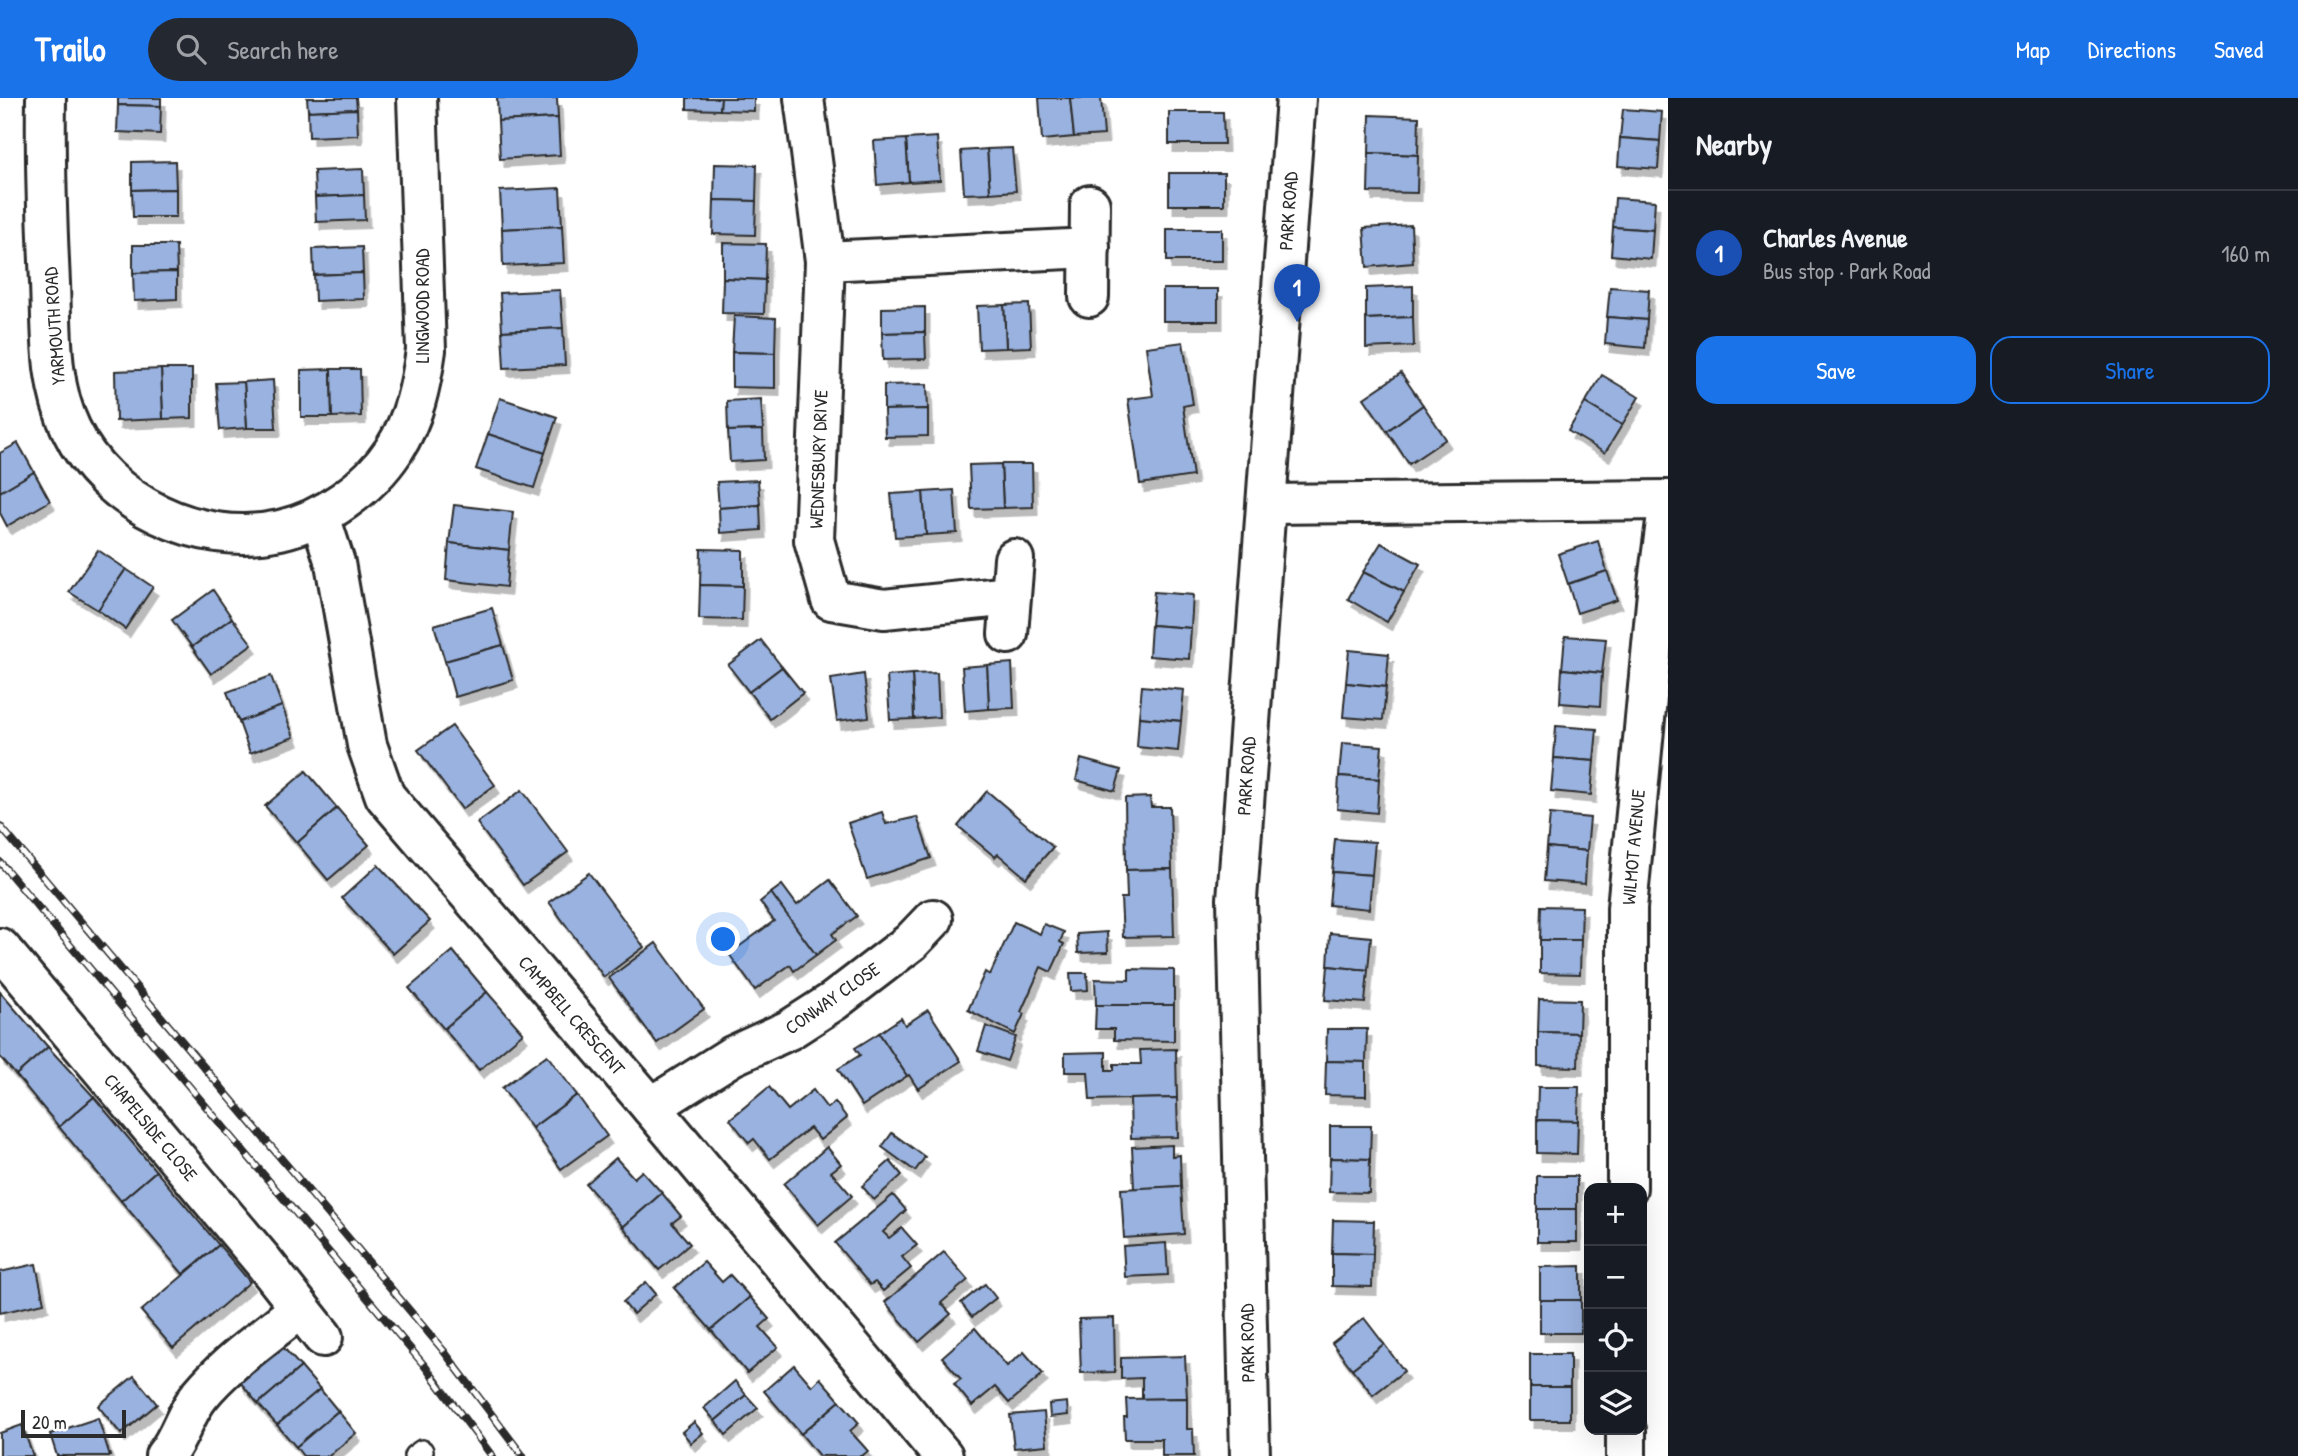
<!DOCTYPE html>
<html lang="en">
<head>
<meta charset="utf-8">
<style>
  :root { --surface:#171b24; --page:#242831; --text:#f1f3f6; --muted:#9ea1a6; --line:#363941; --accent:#1a73e8 }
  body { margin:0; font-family:"Patrick Hand",sans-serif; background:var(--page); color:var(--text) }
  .controls { position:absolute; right:21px; bottom:21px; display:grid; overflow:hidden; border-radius:14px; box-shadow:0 7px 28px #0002 }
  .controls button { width:63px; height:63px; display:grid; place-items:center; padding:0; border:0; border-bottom:2px solid var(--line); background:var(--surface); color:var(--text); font:35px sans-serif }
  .scale { position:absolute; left:21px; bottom:18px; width:105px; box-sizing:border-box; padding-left:7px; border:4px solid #2b2b2b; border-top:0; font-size:19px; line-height:24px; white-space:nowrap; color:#2b2b2b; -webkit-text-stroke:5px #fff; paint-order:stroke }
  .you { position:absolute; left:724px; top:842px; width:24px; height:24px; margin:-18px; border:5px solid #fff; border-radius:50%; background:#1a73e8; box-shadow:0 0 0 10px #1a73e833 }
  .badge { display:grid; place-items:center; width:46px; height:46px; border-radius:50%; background:var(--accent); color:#fff; font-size:23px; font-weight:700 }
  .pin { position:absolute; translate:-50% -58px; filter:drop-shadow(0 2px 4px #0008) }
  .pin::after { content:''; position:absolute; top:37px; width:24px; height:21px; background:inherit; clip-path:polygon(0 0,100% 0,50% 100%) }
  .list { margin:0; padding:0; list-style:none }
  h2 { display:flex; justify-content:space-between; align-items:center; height:91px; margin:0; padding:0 28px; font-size:30px }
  h2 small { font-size:23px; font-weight:400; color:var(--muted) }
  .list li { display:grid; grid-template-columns:46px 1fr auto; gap:21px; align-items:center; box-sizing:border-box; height:126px; padding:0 28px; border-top:2px solid var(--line) }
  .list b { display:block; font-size:26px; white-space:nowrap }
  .list p { margin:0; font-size:23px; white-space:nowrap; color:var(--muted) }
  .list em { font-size:23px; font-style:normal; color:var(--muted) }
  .actions { display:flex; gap:14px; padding:21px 28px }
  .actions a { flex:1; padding:16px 0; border:2px solid var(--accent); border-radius:21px; text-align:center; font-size:24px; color:var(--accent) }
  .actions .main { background:var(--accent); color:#fff }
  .icon { flex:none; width:38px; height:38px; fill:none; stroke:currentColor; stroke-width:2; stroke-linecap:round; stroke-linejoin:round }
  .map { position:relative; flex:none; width:1668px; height:1358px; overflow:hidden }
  header { display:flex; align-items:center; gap:42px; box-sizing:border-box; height:98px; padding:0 35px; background:var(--accent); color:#fff }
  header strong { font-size:33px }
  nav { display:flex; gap:38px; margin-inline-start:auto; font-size:24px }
  .search { width:490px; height:63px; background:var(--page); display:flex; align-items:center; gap:18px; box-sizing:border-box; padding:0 24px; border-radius:38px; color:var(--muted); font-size:26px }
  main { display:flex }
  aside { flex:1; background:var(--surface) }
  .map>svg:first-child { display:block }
  .building { fill:#99b2df; stroke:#2b2b2b; stroke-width:2; filter:url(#shadow) }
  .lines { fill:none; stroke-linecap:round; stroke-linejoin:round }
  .service-casing { stroke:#2b2b2b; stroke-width:26 }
  .minor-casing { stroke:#2b2b2b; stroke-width:44 }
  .tertiary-casing { stroke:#2b2b2b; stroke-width:44 }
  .service { stroke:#fff; stroke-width:21 }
  .minor { stroke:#fff; stroke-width:38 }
  .tertiary { stroke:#fff; stroke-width:38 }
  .rail-casing { stroke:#2b2b2b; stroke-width:8 }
  .rail { stroke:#fff; stroke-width:5; stroke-dasharray:16; stroke-linecap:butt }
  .labels { text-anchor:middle; stroke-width:6; stroke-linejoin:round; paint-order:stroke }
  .street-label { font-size:19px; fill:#2b2b2b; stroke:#fff }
</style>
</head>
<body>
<header>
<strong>Trailo</strong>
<div class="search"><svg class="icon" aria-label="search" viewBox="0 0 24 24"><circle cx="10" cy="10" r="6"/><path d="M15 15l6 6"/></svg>Search here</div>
<nav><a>Map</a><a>Directions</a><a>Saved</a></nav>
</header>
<main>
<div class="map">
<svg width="1668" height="1358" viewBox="0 0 1668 1358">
  <defs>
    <filter id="shadow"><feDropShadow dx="4.5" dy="8" stdDeviation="0" flood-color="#0004"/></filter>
  </defs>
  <rect width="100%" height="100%" fill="#fff"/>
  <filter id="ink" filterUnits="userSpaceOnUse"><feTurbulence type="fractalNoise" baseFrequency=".0143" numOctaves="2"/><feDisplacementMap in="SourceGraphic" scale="14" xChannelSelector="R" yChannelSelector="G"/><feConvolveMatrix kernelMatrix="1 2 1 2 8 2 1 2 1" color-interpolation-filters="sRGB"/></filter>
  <g filter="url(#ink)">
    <g class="building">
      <polygon points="118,0 161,0 161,8 118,7"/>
      <polygon points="307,0 356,0 357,11 308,13"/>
      <polygon points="497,0 557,0 558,20 498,23"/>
      <polygon points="687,0 721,0 720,12 687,11"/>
      <polygon points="721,0 754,0 754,13 720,12"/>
      <polygon points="1039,0 1070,0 1074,39 1042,42"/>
      <polygon points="1070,0 1101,0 1104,37 1074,39"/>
      <polygon points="118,7 161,8 160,36 117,34"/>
      <polygon points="357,11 358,37 309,39 308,13"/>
      <polygon points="1623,11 1662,14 1660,43 1620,40"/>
      <polygon points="1169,14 1223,14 1224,46 1169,46"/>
      <polygon points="1370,17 1419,19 1418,57 1369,55"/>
      <polygon points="558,20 560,57 500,61 498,23"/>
      <polygon points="937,39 940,82 909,84 906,41"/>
      <polygon points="1620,40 1660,43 1658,71 1618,68"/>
      <polygon points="906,41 909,84 877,87 874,43"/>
      <polygon points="1012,50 1016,93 990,95 987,51"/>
      <polygon points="987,51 990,95 964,96 961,53"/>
      <polygon points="1369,55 1418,57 1417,95 1368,94"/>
      <polygon points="175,63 176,91 132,92 132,64"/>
      <polygon points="715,66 757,67 756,103 714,102"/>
      <polygon points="363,71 364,97 315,99 314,73"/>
      <rect x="1169" y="75" width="55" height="32"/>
      <polygon points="560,90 562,128 502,131 500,93"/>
      <polygon points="176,91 176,119 133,119 132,92"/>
      <polygon points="364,97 365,122 316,124 315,99"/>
      <polygon points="1615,100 1655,103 1653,132 1613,129"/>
      <polygon points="714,102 756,103 755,137 713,136"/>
      <polygon points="1411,127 1413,165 1367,169 1364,130"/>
      <polygon points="562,128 564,165 503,168 502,131"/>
      <polygon points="1613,129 1653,132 1651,161 1611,157"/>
      <rect x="1167" y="131" width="55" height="32"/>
      <polygon points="723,145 766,146 765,182 723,180"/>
      <polygon points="133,147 176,147 177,174 133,175"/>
      <polygon points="362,149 363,175 314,177 313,151"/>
      <polygon points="177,174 177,201 134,203 133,175"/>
      <polygon points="363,175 364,201 315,203 314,177"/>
      <polygon points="723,180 765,182 764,216 722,215"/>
      <polygon points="1413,188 1413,219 1366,221 1366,190"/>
      <polygon points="1610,189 1649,192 1647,222 1607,219"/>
      <rect x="1163" y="191" width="55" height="32"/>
      <polygon points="560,192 563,230 502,233 500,195"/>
      <polygon points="1029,206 1031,249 1006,250 1004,207"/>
      <polygon points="1004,207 1006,250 979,251 977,208"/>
      <polygon points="925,209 925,234 882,235 882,210"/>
      <polygon points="734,218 776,220 775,255 732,254"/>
      <polygon points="1413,219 1414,248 1366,250 1366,221"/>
      <polygon points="1607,219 1647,222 1645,250 1605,246"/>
      <polygon points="563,230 565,267 504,270 502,233"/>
      <polygon points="925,234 926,261 883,262 882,235"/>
      <polygon points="1183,244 1193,306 1183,308 1193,378 1140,386 1128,301 1153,298 1146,249"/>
      <polygon points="732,254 775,255 775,290 732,289"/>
      <polygon points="161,271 192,271 192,320 163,321"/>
      <polygon points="161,271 163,321 116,323 115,273"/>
      <polygon points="331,271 332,319 301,319 301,272"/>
      <polygon points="331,271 360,271 361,318 332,319"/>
      <polygon points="1401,275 1423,307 1387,333 1364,300"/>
      <polygon points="1602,277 1639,299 1622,327 1585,305"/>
      <polygon points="273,282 276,330 247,330 244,284"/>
      <polygon points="244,284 247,330 220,332 216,285"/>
      <polygon points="927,286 928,311 884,312 884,287"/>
      <polygon points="500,300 557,319 545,355 488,336"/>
      <polygon points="761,301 763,332 728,333 727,303"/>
      <polygon points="1585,305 1622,327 1605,355 1568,333"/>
      <polygon points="1423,307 1446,341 1409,366 1387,333"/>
      <polygon points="928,311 928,338 885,339 884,312"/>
      <polygon points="763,332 764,362 730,364 728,333"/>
      <polygon points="488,336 545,355 534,390 476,371"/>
      <polygon points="18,345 34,374 0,394 0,355"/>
      <polygon points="1001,366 1032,366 1033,409 1003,410"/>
      <polygon points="1001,366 1003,410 971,411 969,367"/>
      <polygon points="34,374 50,403 7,428 0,415 0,394"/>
      <polygon points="758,382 760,407 719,410 717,384"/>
      <polygon points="954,392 957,435 926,437 923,394"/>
      <polygon points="923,394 926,437 895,439 891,396"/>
      <polygon points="454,407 513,414 509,452 449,445"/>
      <polygon points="760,407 761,432 720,435 719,410"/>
      <polygon points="1598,443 1607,473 1568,486 1558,456"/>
      <polygon points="449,445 509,452 506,489 446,482"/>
      <polygon points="1381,445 1420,466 1404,494 1363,474"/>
      <polygon points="701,451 743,452 743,488 700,487"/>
      <polygon points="98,452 126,471 98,512 69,494"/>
      <polygon points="126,471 153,489 125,531 98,512"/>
      <polygon points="1607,473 1617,502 1577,515 1568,486"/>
      <polygon points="1363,474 1404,494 1387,524 1348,501"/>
      <polygon points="700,487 743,488 742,522 699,521"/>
      <polygon points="213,492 232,520 192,549 172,522"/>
      <polygon points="1154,494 1193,497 1191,530 1151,527"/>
      <polygon points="492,510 503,547 445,563 434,527"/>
      <polygon points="232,520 252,546 211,576 192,549"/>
      <polygon points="1151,527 1191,530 1189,561 1149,558"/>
      <polygon points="1565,538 1606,541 1602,575 1562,571"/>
      <polygon points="761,542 782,569 749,594 728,567"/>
      <polygon points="503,547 513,582 455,599 445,563"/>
      <polygon points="1349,552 1389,556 1386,589 1346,585"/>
      <polygon points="1012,565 1014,610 989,611 987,567"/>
      <polygon points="987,567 989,611 965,613 962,569"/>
      <polygon points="782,569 803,595 770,621 749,594"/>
      <polygon points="1562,571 1602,575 1600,608 1560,605"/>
      <polygon points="937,575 939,619 914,621 912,576"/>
      <polygon points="864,576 869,619 837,623 831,581"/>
      <polygon points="912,576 914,621 890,622 887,578"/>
      <polygon points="271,578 282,608 239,624 227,594"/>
      <polygon points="1346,585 1386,589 1383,622 1343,619"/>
      <polygon points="1142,588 1184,592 1181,623 1139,619"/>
      <polygon points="282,608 294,639 250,655 239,624"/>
      <polygon points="1139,619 1181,623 1178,653 1137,649"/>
      <polygon points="452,628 495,687 462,711 418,652"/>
      <polygon points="1556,628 1597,631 1594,663 1554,660"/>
      <polygon points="1342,645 1382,648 1379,681 1339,678"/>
      <polygon points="1554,660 1594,663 1591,697 1551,693"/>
      <polygon points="1081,661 1121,672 1115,693 1076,682"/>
      <polygon points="306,673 337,710 297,745 265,708"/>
      <polygon points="1339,678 1379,681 1377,715 1337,711"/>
      <polygon points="522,692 568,754 523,787 477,725"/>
      <polygon points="987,693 1053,749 1026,780 998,756 995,759 958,728"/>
      <polygon points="1150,699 1151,709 1170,709 1172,771 1126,772 1125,700"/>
      <polygon points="337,710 369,747 328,782 297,745"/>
      <polygon points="882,714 886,726 917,719 931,760 867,781 848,725"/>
      <polygon points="1550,716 1590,720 1587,753 1547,749"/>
      <polygon points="1335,741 1375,744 1372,777 1332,774"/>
      <polygon points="1547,749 1587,753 1585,786 1544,783"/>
      <polygon points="378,767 430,823 393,856 342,800"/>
      <polygon points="1172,771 1174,838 1123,839 1121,800 1127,800 1126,772"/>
      <polygon points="1332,774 1372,777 1369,811 1329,807"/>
      <polygon points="589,775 644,849 604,879 549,804"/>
      <polygon points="830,782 857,818 832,836 836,842 816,857 771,795 782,787 797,807"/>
      <polygon points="771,795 816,857 794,873 790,867 755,892 729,856 774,823 760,804"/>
      <polygon points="1541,808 1582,809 1581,842 1540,842"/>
      <polygon points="1014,824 1040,836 1044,826 1064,834 1060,844 1064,846 1051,874 1041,869 1021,914 1024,916 1015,936 968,912 985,874 990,877"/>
      <polygon points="1107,834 1108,854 1078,855 1077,836"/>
      <polygon points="1330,835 1371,839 1368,872 1328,868"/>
      <polygon points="1540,842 1581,842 1580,876 1540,875"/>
      <polygon points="656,845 704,911 657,945 609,880"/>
      <polygon points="453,853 487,894 444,931 409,890"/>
      <polygon points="1328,868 1368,872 1365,905 1325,902"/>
      <polygon points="1129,871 1174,872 1174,907 1096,907 1095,881 1129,882"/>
      <polygon points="1070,875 1087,875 1088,892 1071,893"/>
      <polygon points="0,894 48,949 16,977 0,959"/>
      <polygon points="487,894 523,935 479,972 444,931"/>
      <polygon points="1539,901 1580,902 1579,935 1538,934"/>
      <polygon points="1096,907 1174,907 1174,943 1114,942 1114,931 1095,931"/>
      <polygon points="928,912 961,963 918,991 909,977 907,978 879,935 901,920 905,927"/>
      <polygon points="986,928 1016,939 1007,963 978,953"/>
      <polygon points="1327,931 1367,931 1366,964 1326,963"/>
      <polygon points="1538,934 1579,935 1578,969 1538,968"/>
      <polygon points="879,935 907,978 862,1008 838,971 860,957 855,950"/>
      <polygon points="48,949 94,999 59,1029 16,977"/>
      <polygon points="1176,951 1177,1000 1090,1002 1088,974 1065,974 1065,955 1106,954 1106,972 1114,972 1114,966 1141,966 1140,952"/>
      <polygon points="547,957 577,997 532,1030 502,990"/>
      <polygon points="1326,963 1366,964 1366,998 1325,997"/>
      <polygon points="769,989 788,1012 813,992 827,1010 835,1004 847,1020 820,1042 810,1030 770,1061 754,1041 749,1045 730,1021"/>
      <polygon points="1538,989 1579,989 1578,1023 1537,1022"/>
      <polygon points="577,997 607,1038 561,1071 532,1030"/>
      <polygon points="94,999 156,1073 121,1103 59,1029"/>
      <polygon points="1177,1000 1178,1039 1131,1040 1130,1001"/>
      <polygon points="1537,1022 1578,1023 1577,1056 1537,1055"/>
      <polygon points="1330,1028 1371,1028 1370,1061 1330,1060"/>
      <polygon points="892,1035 925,1059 915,1073 882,1049"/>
      <polygon points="1172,1047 1172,1058 1180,1057 1181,1088 1134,1091 1132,1049"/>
      <polygon points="827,1049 841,1066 831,1074 852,1098 818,1127 784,1086"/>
      <polygon points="616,1060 634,1080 642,1073 662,1095 623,1129 586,1086"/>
      <polygon points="1330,1060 1370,1061 1369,1095 1329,1094"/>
      <polygon points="890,1063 902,1077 874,1102 862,1088"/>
      <polygon points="156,1073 219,1147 183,1176 121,1103"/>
      <rect x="1537" y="1078" width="40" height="33"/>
      <polygon points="1181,1088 1184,1136 1124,1140 1121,1091"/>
      <polygon points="662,1095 681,1118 672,1125 690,1146 659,1172 623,1129"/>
      <polygon points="893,1097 906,1112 883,1134 889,1140 902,1130 917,1147 902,1159 911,1170 883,1193 875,1184 870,1187 835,1145"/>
      <rect x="1537" y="1111" width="40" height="33"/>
      <polygon points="1333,1122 1374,1123 1373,1156 1332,1155"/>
      <polygon points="1166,1145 1168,1177 1125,1179 1123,1148"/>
      <polygon points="219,1147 250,1184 173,1250 141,1213"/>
      <polygon points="944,1154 968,1182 941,1205 951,1216 919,1244 885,1204"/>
      <polygon points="1332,1155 1373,1156 1372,1189 1332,1188"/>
      <polygon points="704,1164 722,1184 730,1177 750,1199 711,1232 674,1190"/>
      <polygon points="36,1166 44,1205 0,1215 0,1174"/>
      <polygon points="1581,1168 1581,1202 1540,1202 1540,1169"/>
      <polygon points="646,1184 656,1196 633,1216 623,1204"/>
      <polygon points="985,1186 996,1200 972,1219 961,1205"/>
      <polygon points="750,1199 769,1221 760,1229 778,1249 747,1275 711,1232"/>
      <rect x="1540" y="1202" width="41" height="33"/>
      <polygon points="1114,1220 1115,1274 1081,1275 1079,1221"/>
      <polygon points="1364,1220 1384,1246 1352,1271 1332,1245"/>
      <polygon points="975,1230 1007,1268 1024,1254 1043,1276 1009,1305 995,1289 972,1308 954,1286 961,1281 942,1259"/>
      <polygon points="1384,1246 1404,1273 1373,1297 1352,1271"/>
      <polygon points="282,1248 301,1269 258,1306 240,1284"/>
      <rect x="1530" y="1256" width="40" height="33"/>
      <polygon points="1185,1258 1187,1300 1142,1301 1142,1280 1121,1281 1121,1260"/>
      <polygon points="794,1267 812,1288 820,1280 840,1303 801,1336 764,1293"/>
      <polygon points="301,1269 320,1291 277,1327 258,1306"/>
      <polygon points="134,1278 157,1306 121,1336 98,1308"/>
      <polygon points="735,1283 746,1297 715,1323 704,1310"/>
      <rect x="1530" y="1289" width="40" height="33"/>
      <polygon points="320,1291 338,1313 296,1349 277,1327"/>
      <polygon points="746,1297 758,1310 726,1337 715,1323"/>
      <polygon points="1187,1300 1187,1331 1193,1331 1194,1358 1162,1358 1162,1341 1125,1341 1124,1319 1127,1319 1126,1301"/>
      <polygon points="840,1303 859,1325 850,1333 868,1353 862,1358 819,1358 801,1336"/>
      <polygon points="1067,1304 1068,1317 1050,1319 1049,1306"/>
      <polygon points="338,1313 356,1335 329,1358 303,1358 296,1349"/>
      <polygon points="1044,1314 1047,1347 1014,1350 1010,1317"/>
      <polygon points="98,1320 110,1358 57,1358 50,1336"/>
      <polygon points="694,1324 703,1335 691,1345 682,1334"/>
      <polygon points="22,1327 33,1358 0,1358 0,1335"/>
    </g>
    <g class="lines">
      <g class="service-casing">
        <polyline id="service" points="415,1358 422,1353"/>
      </g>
      <g class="minor-casing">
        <g id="minor">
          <path d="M 46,0 C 45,62 47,123 50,185 C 52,234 49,286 71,331 C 106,405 199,450 280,432 C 324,422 369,390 394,352 C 414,321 421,287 426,252 L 417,0"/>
          <polyline points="804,0 825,163 814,442 831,502 884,511 1011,498"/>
          <polyline points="825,163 1090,150"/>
          <polyline points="1089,199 1090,107"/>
          <polyline points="1267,406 1668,402"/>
          <polyline points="320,418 335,465 367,647 385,698 651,1009 943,1358"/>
          <polyline points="1008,536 1014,461"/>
          <path d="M 0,850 L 262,1162 L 300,1210 C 267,1238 228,1263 200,1297 C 185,1315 180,1340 165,1358"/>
          <polyline points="651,1009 732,958 789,932 834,903 911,844 933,821"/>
          <polyline points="1627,1090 1627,810 1658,484 1668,409"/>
          <polyline points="300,1210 323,1239"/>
          <polyline points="1626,1332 1626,1358"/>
        </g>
      </g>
      <g class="tertiary-casing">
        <polyline id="tertiary" points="1250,1358 1237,801 1296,0"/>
      </g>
      <use href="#service" class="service"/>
      <use href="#minor" class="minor"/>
      <use href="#tertiary" class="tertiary"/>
      <g class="rail-casing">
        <g id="rail">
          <polyline points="0,728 443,1252 523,1358"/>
          <polyline points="0,764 424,1267 492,1358"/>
        </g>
      </g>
      <use href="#rail" class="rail"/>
    </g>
  </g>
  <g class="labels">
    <g class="street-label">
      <text transform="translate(1288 113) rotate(-86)" y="7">PARK ROAD</text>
      <text transform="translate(422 208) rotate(-90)" y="7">LINGWOOD ROAD</text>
      <text transform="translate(54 228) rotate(-94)" y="7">YARMOUTH ROAD</text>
      <text transform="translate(818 361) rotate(-88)" y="7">WEDNESBURY DRIVE</text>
      <text transform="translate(1246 678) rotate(-86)" y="7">PARK ROAD</text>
      <text transform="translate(1633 749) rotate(-85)" y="7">WILMOT AVENUE</text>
      <text transform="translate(832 900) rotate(-35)" y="7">CONWAY CLOSE</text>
      <text transform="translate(572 917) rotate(49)" y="7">CAMPBELL CRESCENT</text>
      <text transform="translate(151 1029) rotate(50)" y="7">CHAPELSIDE CLOSE</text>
      <text transform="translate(1247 1245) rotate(-91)" y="7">PARK ROAD</text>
    </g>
  </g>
</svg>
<div class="controls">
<button>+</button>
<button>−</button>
<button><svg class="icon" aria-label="locate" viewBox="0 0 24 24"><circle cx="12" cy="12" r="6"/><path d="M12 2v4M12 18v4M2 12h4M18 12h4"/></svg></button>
<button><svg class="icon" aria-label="layers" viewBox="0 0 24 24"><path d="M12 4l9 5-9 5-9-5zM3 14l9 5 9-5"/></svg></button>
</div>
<div class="scale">20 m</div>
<div class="you"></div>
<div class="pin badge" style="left:1297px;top:224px;background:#1a4fb4">1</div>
</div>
<aside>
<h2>Nearby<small></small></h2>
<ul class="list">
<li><span class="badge" style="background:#1a4fb4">1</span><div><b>Charles Avenue</b><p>Bus stop · Park Road</p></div><em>160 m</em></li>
</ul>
<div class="actions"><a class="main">Save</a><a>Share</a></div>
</aside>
</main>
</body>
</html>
